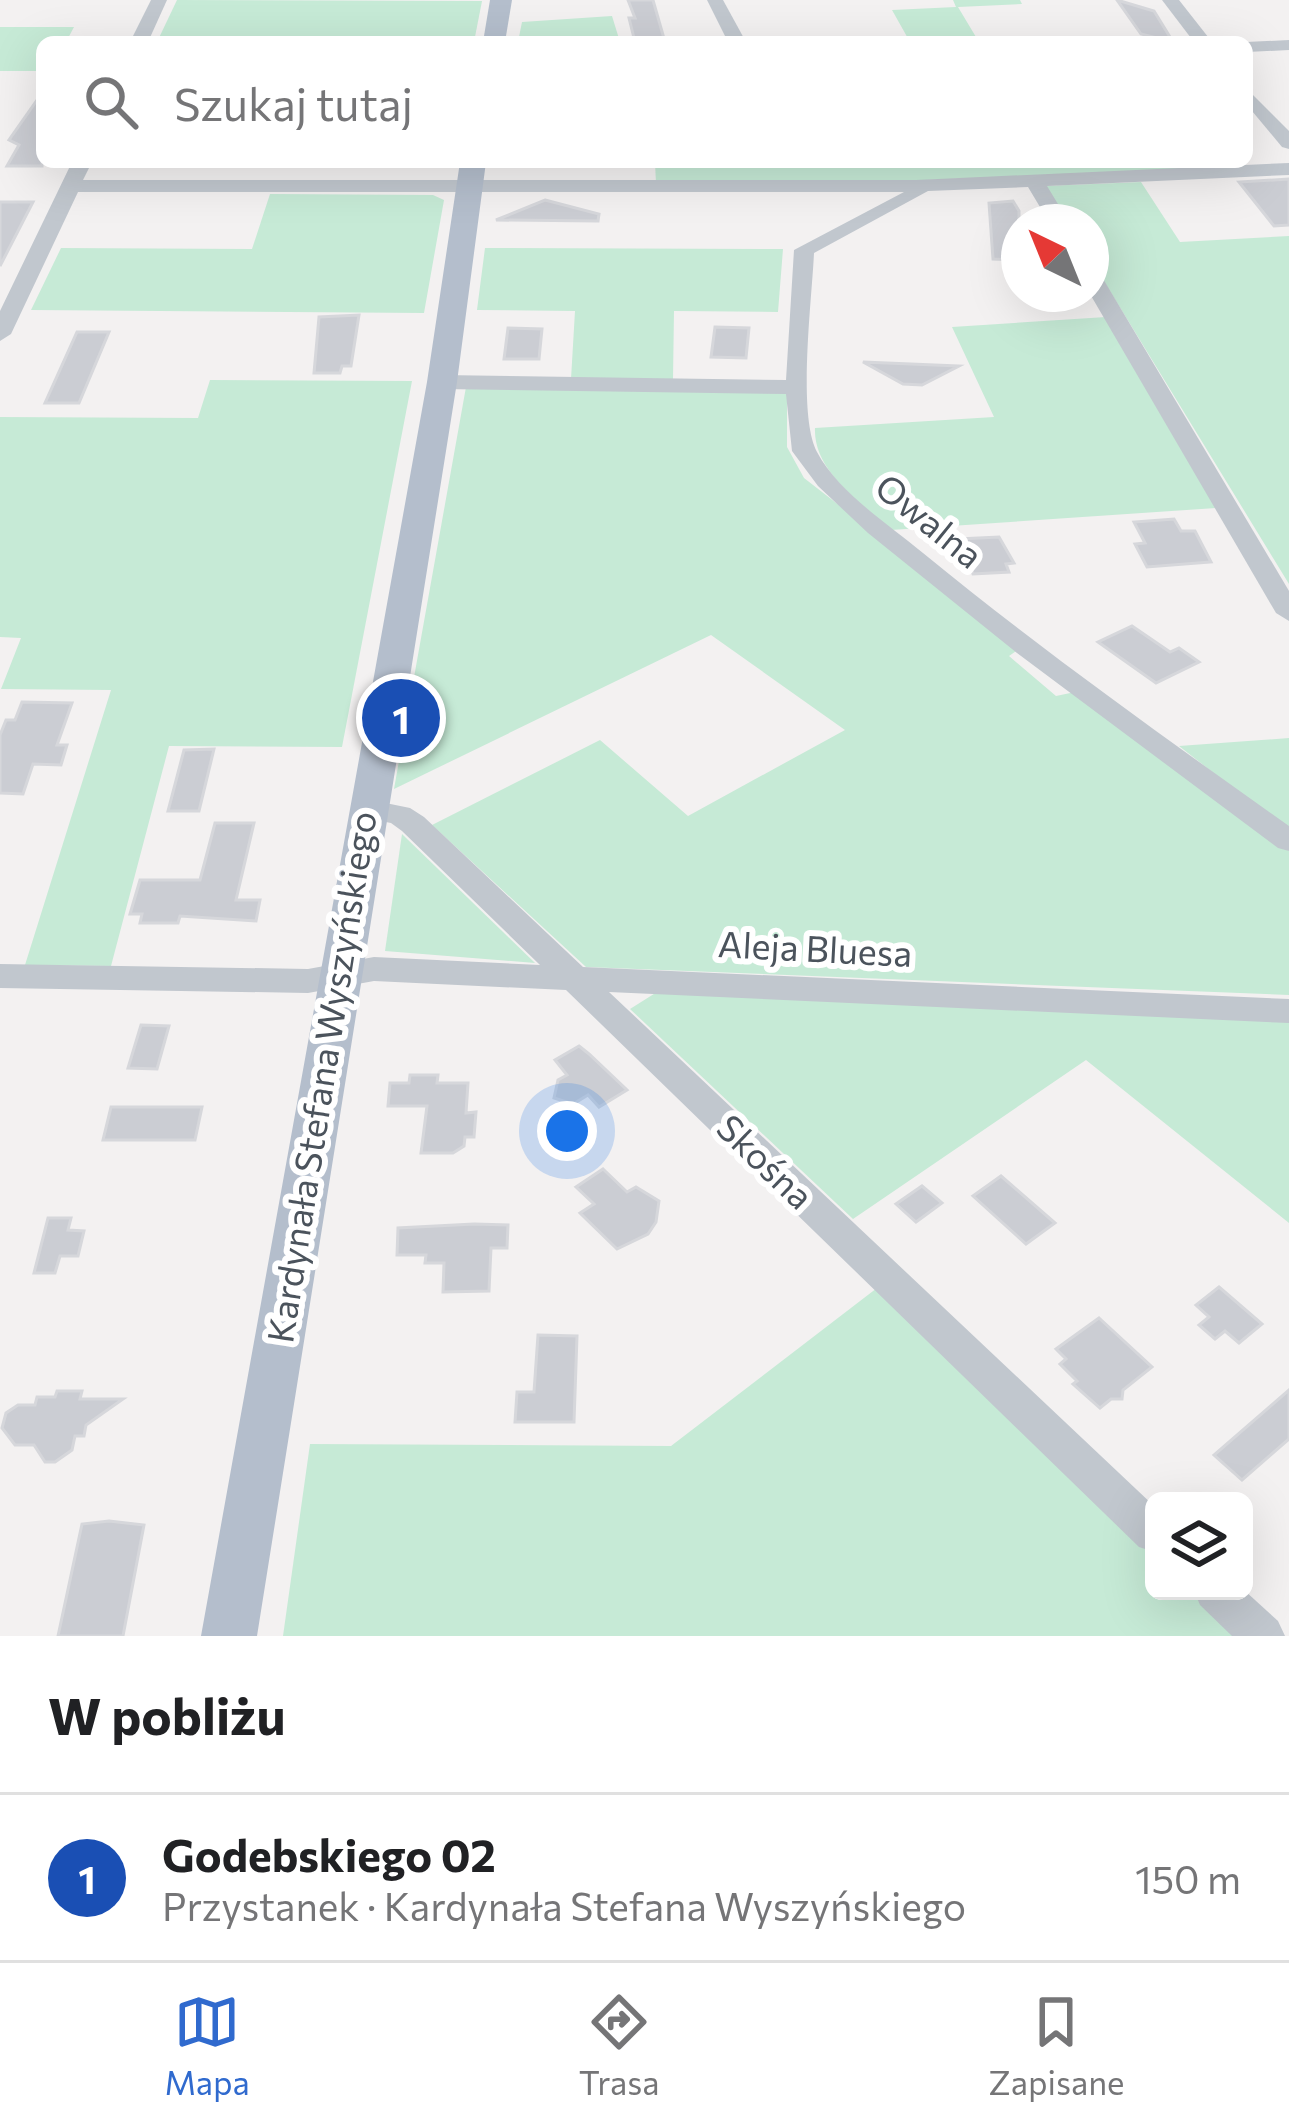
<!DOCTYPE html>
<html lang="pl">
<head>
<meta charset="utf-8">
<style>
  :root { --surface:#fff; --page:#f2f2f2; --text:#202124; --muted:#757577; --line:#e0e0e0; --accent:#306ace }
  body { margin:0; font-family:Commissioner,sans-serif; background:var(--page); color:var(--text) }
  .controls { position:absolute; right:36px; bottom:36px; display:grid; overflow:hidden; border-radius:18px; box-shadow:0 12px 48px #0002 }
  .controls button { width:108px; height:108px; display:grid; place-items:center; padding:0; border:0; border-bottom:3px solid var(--line); background:var(--surface); color:var(--text); font:60px sans-serif }
  .compass { position:absolute; left:1001px; top:204px; width:108px; height:108px; border-radius:50%; background:var(--surface); box-shadow:0 12px 48px #0002; rotate:317deg }
  .you { position:absolute; left:567px; top:1131px; width:42px; height:42px; margin:-30px; border:9px solid #fff; border-radius:50%; background:#1a73e8; box-shadow:0 0 0 18px #1a73e833 }
  .badge { display:grid; place-items:center; width:78px; height:78px; border-radius:50%; background:var(--accent); color:#fff; font-size:39px; font-weight:700 }
  .pin { position:absolute; translate:-50% -50%; border:6px solid #fff; box-shadow:0 3px 12px #0006 }
  .list { margin:0; padding:0; list-style:none }
  h2 { display:flex; justify-content:space-between; align-items:center; height:156px; margin:0; padding:0 48px; font-size:51px }
  h2 small { font-size:39px; font-weight:400; color:var(--muted) }
  .list li { display:grid; grid-template-columns:78px 1fr auto; gap:36px; align-items:center; box-sizing:border-box; height:168px; padding:0 48px; border-top:3px solid var(--line) }
  .list b { display:block; font-size:45px; white-space:nowrap }
  .list p { margin:0; font-size:39px; white-space:nowrap; color:var(--muted) }
  .list em { font-size:39px; font-style:normal; color:var(--muted) }
  .icon { flex:none; width:66px; height:66px; fill:none; stroke:currentColor; stroke-width:2; stroke-linecap:round; stroke-linejoin:round }
  .map { position:relative; flex:none; width:1289px; height:1636px; overflow:hidden }
  .search { position:absolute; background:var(--surface); box-shadow:0 12px 48px #0002; left:36px; right:36px; top:36px; height:132px; display:flex; align-items:center; gap:30px; box-sizing:border-box; padding:0 42px; border-radius:18px; color:var(--muted); font-size:45px }
  .sheet { height:324px; background:var(--surface) }
  nav { display:flex; justify-content:space-around; align-items:center; box-sizing:border-box; height:168px; border-top:3px solid var(--line); background:var(--surface); font-size:33px; color:var(--muted) }
  nav a { display:grid; justify-items:center; gap:6px }
  nav .on { color:var(--accent) }
  .map>svg:first-child { display:block }
  .green { fill:#c6ead6 }
  .building { fill:#cbcdd3; stroke:#d6d7db; stroke-width:3 }
  .lines { fill:none; stroke-linecap:round; stroke-linejoin:round }
  .minor { fill:#c1c7ce; fill-rule:evenodd }
  .major { fill:#b4becc; fill-rule:evenodd }
  .labels { text-anchor:middle; stroke-width:12; stroke-linejoin:round; paint-order:stroke }
  .street-label { font-size:36px; fill:#4b535c; stroke:#fff }
</style>
</head>
<body>
<div class="map">
<svg width="1289" height="1636" viewBox="0 0 1289 1636">
  <rect width="100%" height="100%" fill="#f3f1f1"/>
  <g class="green">
    <polygon points="177,0 482,1 474,42 157,42"/>
    <polygon points="953,0 1020,0 1022,4 958,7 979,42 910,42 892,10 956,7"/>
    <polygon points="612,16 620,42 518,42 522,22"/>
    <polygon points="0,27 74,27 66,42 42,42 42,71 0,71"/>
    <polygon points="655,162 1211,162 1215,168 853,183 656,184"/>
    <polygon points="1141,182 1180,242 1289,236 1289,584 1091,260 1091,222 1068,222 1045,186"/>
    <polygon points="270,194 433,195 444,200 424,313 31,310 61,248 252,249"/>
    <polygon points="485,248 783,249 778,312 674,311 673,379 571,379 575,311 477,310"/>
    <path d="M 1106,317 L 1216,508 L 891,530 C 861,503 813,471 815,428 L 994,417 L 952,327 Z"/>
    <polygon points="210,380 412,381 342,747 169,746 111,966 25,965 111,690 1,689 21,638 0,637 0,417 198,418"/>
    <polygon points="466,387 787,391 787,447 804,478 1022,647 1009,656 1056,696 1075,692 1289,851 1289,995 586,967 432,825 600,740 688,816 845,730 711,635 394,789"/>
    <polygon points="1289,738 1289,832 1179,746"/>
    <polygon points="402,834 535,963 385,951"/>
    <polygon points="657,992 1289,1022 1289,1223 1086,1060 853,1219 630,1009"/>
    <polygon points="877,1288 1154,1554 1154,1591 1193,1591 1240,1636 283,1636 310,1444 671,1446"/>
  </g>
  <g class="building">
    <polygon points="628,0 653,0 665,42 635,42 629,18 635,18"/>
    <polygon points="1117,0 1154,11 1173,42 1141,34"/>
    <polygon points="42,93 42,166 7,166 19,145 9,140"/>
    <polygon points="1289,179 1289,225 1274,226 1239,182"/>
    <polygon points="545,200 599,214 598,221 496,220"/>
    <polygon points="1013,201 1019,211 1019,260 993,259 989,203"/>
    <polygon points="0,202 33,202 0,266"/>
    <polygon points="359,315 351,366 342,366 340,373 314,373 319,317"/>
    <polygon points="715,327 749,328 746,358 711,357"/>
    <polygon points="508,328 542,329 539,359 504,359"/>
    <polygon points="77,332 109,332 79,403 45,403"/>
    <polygon points="863,362 959,366 922,385 903,384"/>
    <polygon points="1174,519 1181,531 1195,531 1211,562 1147,567 1135,544 1145,543 1134,522"/>
    <polygon points="999,537 1014,563 1006,564 1009,572 973,574 959,539"/>
    <polygon points="1132,626 1170,652 1179,648 1199,662 1156,683 1098,642"/>
    <polygon points="22,702 72,703 57,745 67,745 61,765 33,764 23,794 0,793 0,735 6,720 15,720"/>
    <polygon points="214,749 199,811 168,811 184,750"/>
    <polygon points="215,823 254,823 236,900 260,900 256,921 180,916 178,923 140,923 142,914 130,914 140,880 200,880"/>
    <polygon points="141,1025 169,1026 157,1069 128,1068"/>
    <polygon points="579,1046 589,1054 627,1090 599,1107 588,1095 573,1104 554,1098 558,1080 567,1075 555,1060"/>
    <polygon points="410,1075 438,1075 437,1083 468,1083 466,1113 476,1112 474,1137 465,1137 464,1146 453,1153 421,1153 427,1106 388,1106 390,1083 409,1083"/>
    <polygon points="111,1107 202,1107 195,1140 103,1140"/>
    <polygon points="603,1169 627,1192 636,1187 659,1201 656,1222 648,1234 617,1249 580,1213 594,1204 576,1187"/>
    <polygon points="1001,1176 1055,1223 1026,1244 973,1196"/>
    <polygon points="922,1186 942,1203 916,1222 896,1204"/>
    <polygon points="48,1218 71,1218 68,1230 84,1231 78,1256 60,1256 55,1273 34,1273"/>
    <polygon points="474,1224 508,1225 507,1248 491,1248 489,1291 443,1292 444,1263 425,1263 426,1255 397,1255 398,1228"/>
    <polygon points="1219,1287 1262,1324 1239,1343 1225,1331 1215,1339 1199,1325 1209,1317 1196,1305"/>
    <polygon points="1099,1318 1152,1367 1123,1390 1122,1399 1111,1399 1100,1408 1073,1384 1077,1381 1060,1364 1066,1359 1056,1349"/>
    <polygon points="538,1335 577,1336 574,1422 515,1422 517,1392 534,1392"/>
    <polygon points="1289,1390 1289,1439 1242,1480 1214,1455"/>
    <polygon points="57,1391 82,1391 80,1399 123,1399 86,1425 84,1436 75,1436 72,1450 55,1462 45,1462 34,1445 15,1445 2,1428 6,1413 18,1405 35,1405 37,1397 55,1397"/>
    <polygon points="109,1521 144,1525 123,1636 58,1636 82,1524"/>
  </g>
  <g class="lines">
    <g class="minor">
      <polygon points="151,0 167,0 148,42 130,42"/>
      <polygon points="707,0 723,0 746,42 728,42"/>
      <polygon points="1162,0 1179,0 1212,42 1194,42"/>
      <polygon points="1289,40 1289,50 1247,52 1246,42"/>
      <polygon points="1247,89 1289,131 1289,149 1282,147 1247,105"/>
      <path d="M 72,162 L 92,162 L 83,180 L 916,180 L 1289,163 L 1289,175 L 1047,186 L 1069,222 L 1049,222 L 1028,187 L 928,191 L 814,253 C 812,299 797,414 817,452 C 838,492 888,524 923,553 C 1040,649 1165,738 1289,826 L 1289,851 L 1278,848 L 1017,653 L 868,533 L 818,486 L 792,451 L 786,394 L 442,389 L 431,382 L 442,375 L 786,380 L 794,250 L 904,192 L 78,192 L 11,334 L 0,341 L 0,311 Z"/>
      <polygon points="1091,271 1102,277 1289,591 1289,621 1276,613 1090,294"/>
      <polygon points="366,799 410,808 424,817 583,967 1289,999 1289,1023 609,992 1154,1506 1154,1552 1139,1547 566,990 374,981 308,993 0,988 0,964 308,969 374,957 540,965 402,831 391,823 355,816 351,809"/>
      <polygon points="1244,1590 1278,1621 1285,1636 1232,1636 1200,1605 1194,1591"/>
    </g>
    <g class="major">
      <polygon points="490,0 512,0 505,42 483,42"/>
      <polygon points="460,162 486,162 457,382 257,1636 201,1636 427,382"/>
    </g>
  </g>
  <g class="labels">
    <g class="street-label">
      <text transform="translate(929 521) rotate(39)" y="13">Owalna</text>
      <text transform="translate(815 949) rotate(3)" y="13">Aleja Bluesa</text>
      <text transform="translate(322 1077) rotate(-81)" y="13">Kardynała Stefana Wyszyńskiego</text>
      <text transform="translate(765 1162) rotate(44)" y="13">Skośna</text>
    </g>
  </g>
</svg>
<div class="controls">
<button><svg class="icon" aria-label="layers" viewBox="0 0 24 24"><path d="M12 4l9 5-9 5-9-5zM3 14l9 5 9-5"/></svg></button>
</div>
<svg class="compass" viewBox="-18 -18 36 36"><path d="M0-13l5 13h-10z" fill="#e53935"/><path d="M0 13l5-13h-10z" fill="#757577"/></svg>
<div class="you"></div>
<div class="pin badge" style="left:401px;top:718px;background:#1a4fb4">1</div>
<div class="search"><svg class="icon" aria-label="search" viewBox="0 0 24 24"><circle cx="10" cy="10" r="6"/><path d="M15 15l6 6"/></svg>Szukaj tutaj</div>
</div>
<section class="sheet">
<h2>W pobliżu<small></small></h2>
<ul class="list">
<li><span class="badge" style="background:#1a4fb4">1</span><div><b>Godebskiego 02</b><p>Przystanek · Kardynała Stefana Wyszyńskiego</p></div><em>150 m</em></li>
</ul>
</section>
<nav>
<a class="on"><svg class="icon" aria-label="map" viewBox="0 0 24 24"><path d="M3 6l6-2 6 2 6-2v14l-6 2-6-2-6 2zM9 4v14M15 6v14"/></svg>Mapa</a>
<a><svg class="icon" aria-label="directions" viewBox="0 0 24 24"><path d="M12 3l9 9-9 9-9-9zM9 14v-3h6M13 9l2 2-2 2"/></svg>Trasa</a>
<a><svg class="icon" aria-label="saved" viewBox="0 0 24 24"><path d="M7 4h10v16l-5-4-5 4z"/></svg>Zapisane</a>
</nav>
</body>
</html>
